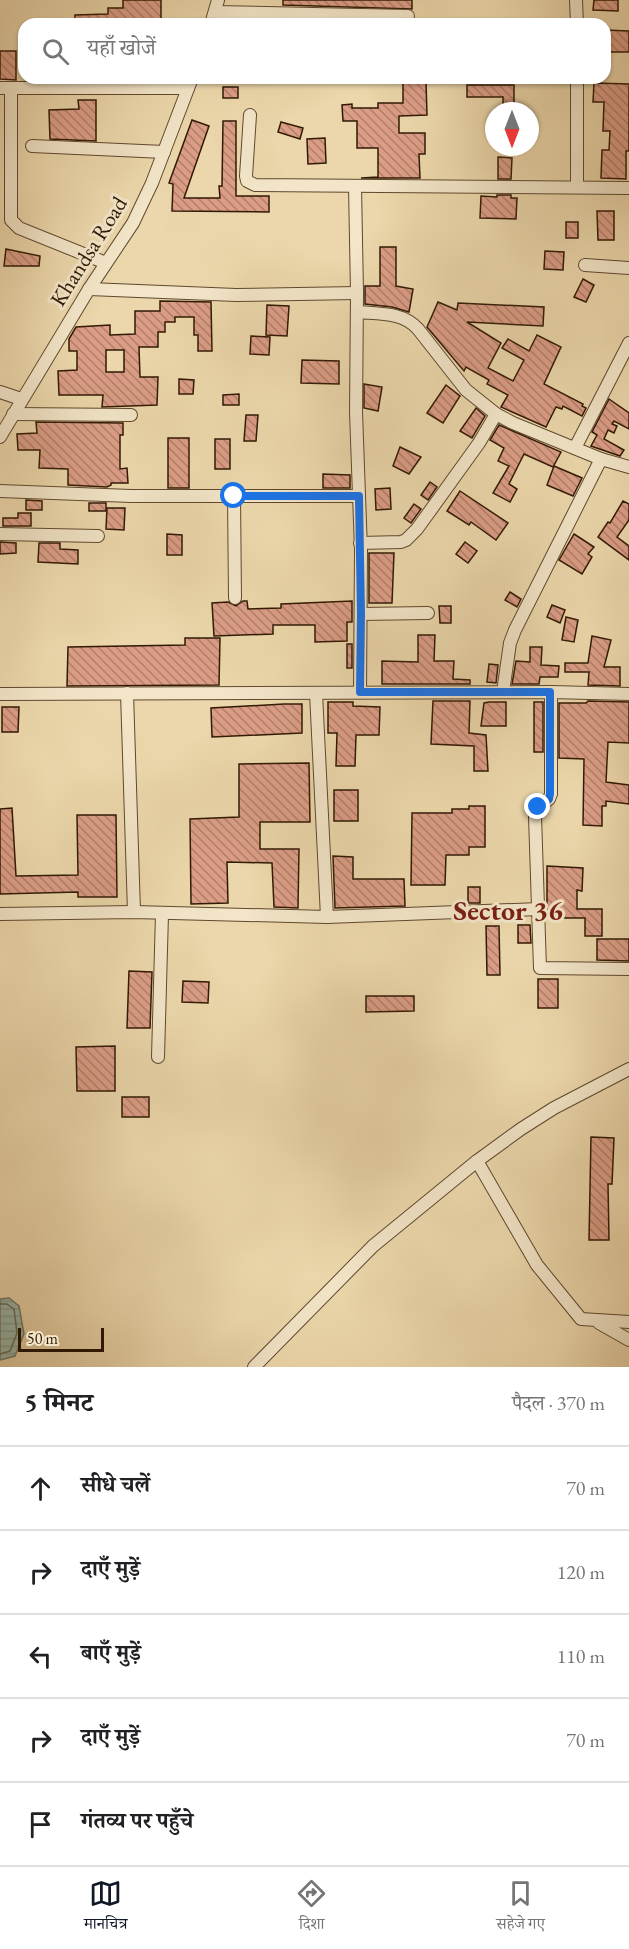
<!DOCTYPE html>
<html lang="hi">
<head>
<meta charset="utf-8">
<style>
  :root { --surface:#fff; --page:#f6f6f6; --text:#202124; --muted:#757577; --line:#e0e0e0; --accent:#111827 }
  body { margin:0; font-family:"EB Garamond","Noto Serif Devanagari",serif; background:var(--page); color:var(--text) }
  .compass { position:absolute; left:485px; top:102px; width:54px; height:54px; border-radius:50%; background:var(--surface); box-shadow:0 2px 4px #0004; rotate:180deg }
  .scale { position:absolute; left:18px; bottom:15px; width:86px; box-sizing:border-box; padding-left:6px; border:3px solid #321904; border-top:0; font-size:16px; line-height:21px; white-space:nowrap; color:#321904; -webkit-text-stroke:4px #f2e5c8; paint-order:stroke }
  .stop { position:absolute; width:18px; height:18px; margin:-14px; border:4px solid #1a73e8; border-radius:50%; background:#fff }
  .stop.end { background:#1a73e8; border-color:#fff; box-shadow:0 2px 6px #0008 }
  .list { margin:0; padding:0; list-style:none }
  h2 { display:flex; justify-content:space-between; align-items:center; height:78px; margin:0; padding:0 24px; font-size:26px }
  h2 small { font-size:20px; font-weight:400; color:var(--muted) }
  .list li { display:grid; grid-template-columns:39px 1fr auto; gap:18px; align-items:center; box-sizing:border-box; height:84px; padding:0 24px; border-top:2px solid var(--line) }
  .list b { display:block; font-size:22px; white-space:nowrap }
  .list em { font-size:20px; font-style:normal; color:var(--muted) }
  .icon { flex:none; width:33px; height:33px; fill:none; stroke:currentColor; stroke-width:2; stroke-linecap:round; stroke-linejoin:round }
  .map { position:relative; flex:none; width:629px; height:1367px; overflow:hidden }
  .search { position:absolute; background:var(--surface); box-shadow:0 2px 4px #0004; left:18px; right:18px; top:18px; height:66px; display:flex; align-items:center; gap:15px; box-sizing:border-box; padding:0 21px; border-radius:18px; color:var(--muted); font-size:22px }
  .sheet { height:498px; background:var(--surface) }
  nav { display:flex; justify-content:space-around; align-items:center; box-sizing:border-box; height:84px; border-top:2px solid var(--line); background:var(--surface); font-size:16px; color:var(--muted) }
  nav a { display:grid; justify-items:center; gap:3px }
  nav .on { color:var(--accent) }
  .map>svg:first-child { display:block }
  .water { fill:url(#water-rules); stroke:#6f7969; stroke-width:1.5 }
  .lines { fill:none; stroke-linecap:round; stroke-linejoin:round }
  .shore { stroke:#656958; stroke-width:1.5 }
  .building { fill:url(#building-back-hatch); stroke:#321904; stroke-width:1.5; fill-rule:evenodd }
  .minor-casing { stroke:#60482e; stroke-width:14 }
  .minor { stroke:#f2e5c8; stroke-width:12 }
  .route { stroke:#1a73e8; stroke-width:8 }
  .labels { text-anchor:middle; stroke-width:6; stroke-linejoin:round; paint-order:stroke }
  .street-label { font-size:22px; fill:#321904; stroke:#f2e5c8 }
  .district-label { font-size:28px; font-weight:bold; fill:#7a1f14; stroke:#f2e5c8 }
</style>
</head>
<body>
<div class="map">
<svg width="629" height="1367" viewBox="0 0 629 1367">
  <defs>
    <pattern id="water-rules" width="6" height="5" patternUnits="userSpaceOnUse" patternTransform="scale(1.5)"><rect width="6" height="5" fill="#98b9ad"/><path d="M0 2.5h6" fill="none" stroke="#839e93"/></pattern>
    <pattern id="building-back-hatch" width="6" height="6" patternUnits="userSpaceOnUse" patternTransform="scale(1.5)"><rect width="6" height="6" fill="#db9d86"/><path d="M-1 5l2 2M0 0l6 6M5-1l2 2" fill="none" stroke="#b27f6b"/></pattern>
  </defs>
  <rect width="100%" height="100%" fill="#ebd7ab"/>
  <filter id="stains"><feTurbulence type="fractalNoise" baseFrequency=".00333" numOctaves="4"/><feColorMatrix values="0 0 0 0 .2 0 0 0 0 .09 0 0 0 0 .02 0 0 0 .5 -.17"/></filter>
  <radialGradient id="worn" r=".72"><stop offset=".6" stop-color="#630" stop-opacity="0"/><stop offset="1" stop-color="#630" stop-opacity=".3"/></radialGradient>
  <polygon class="water" points="9,1298 19,1306 24,1334 15,1356 0,1360 0,1299"/>
  <g class="lines">
    <polyline class="shore" points="0,1304 7,1304 14,1309 17,1333 10,1351 0,1354"/>
  </g>
  <g class="building">
    <polygon points="123,0 161,0 161,24 75,24 75,15 108,14 108,8 123,8"/>
    <polygon points="283,0 412,0 412,9 283,5"/>
    <polygon points="594,0 618,0 618,11 593,10"/>
    <polygon points="605,30 629,31 629,52 605,52"/>
    <polygon points="0,51 16,51 16,80 0,79"/>
    <polygon points="403,82 426,82 427,115 399,116 399,133 425,133 425,154 419,154 420,178 361,178 378,177 378,148 357,148 357,121 343,121 342,105 352,104 352,108 378,108 378,103 403,103"/>
    <polygon points="594,83 629,84 629,151 626,151 626,179 601,178 602,150 609,150 610,131 603,131 604,102 593,102"/>
    <polygon points="467,85 514,85 514,111 503,111 503,97 467,97"/>
    <rect x="223" y="87" width="15" height="11"/>
    <polygon points="78,100 96,100 96,141 50,139 49,110 79,109"/>
    <polygon points="192,120 209,126 184,198 220,198 219,186 222,186 223,121 236,121 236,196 269,196 269,212 172,211 173,184 169,183"/>
    <polygon points="281,122 303,128 300,139 278,132"/>
    <polygon points="325,138 326,163 308,164 307,139"/>
    <polygon points="498,157 512,158 511,179 498,179"/>
    <polygon points="497,195 511,195 511,198 517,198 516,219 480,218 481,196 497,197"/>
    <polygon points="597,211 614,211 614,240 598,240"/>
    <rect x="566" y="222" width="12" height="16"/>
    <polygon points="380,247 396,247 396,286 413,289 409,312 392,307 365,304 365,286 380,286"/>
    <polygon points="6,249 40,256 39,266 4,266"/>
    <polygon points="545,251 564,252 563,270 544,269"/>
    <polygon points="583,279 594,285 586,302 574,297"/>
    <path d="M 160,301 L 211,302 L 212,351 L 198,351 L 198,335 L 194,335 L 194,317 L 175,317 L 175,322 L 165,322 L 165,332 L 158,332 L 158,347 L 139,347 L 140,377 L 158,377 L 157,405 L 102,407 L 103,395 L 59,395 L 58,371 L 77,370 L 77,351 L 69,351 L 69,339 L 76,327 L 110,325 L 110,335 L 135,334 L 135,311 L 160,311 ZM 106,350 L 124,350 L 124,372 L 106,372 Z"/>
    <polygon points="438,302 457,310 458,303 544,307 543,326 467,322 501,343 488,368 513,381 524,360 502,348 508,339 529,351 537,335 561,347 544,384 583,404 582,406 586,408 582,416 563,406 562,409 556,407 546,427 501,407 508,395 487,384 489,380 466,367 464,371 427,327"/>
    <polygon points="267,305 289,306 287,336 266,335"/>
    <polygon points="251,336 270,337 269,355 250,354"/>
    <polygon points="302,360 339,361 339,384 301,383"/>
    <polygon points="179,379 194,380 193,394 179,394"/>
    <polygon points="364,384 382,387 378,411 364,408"/>
    <polygon points="446,385 460,396 443,423 427,413"/>
    <polygon points="239,394 239,405 223,405 223,395"/>
    <polygon points="609,399 629,413 629,429 614,421 612,424 617,426 614,433 608,430 604,439 624,450 620,456 591,446 597,435 592,432"/>
    <polygon points="476,408 485,416 472,438 460,431"/>
    <polygon points="246,415 258,415 256,441 244,441"/>
    <polygon points="36,422 123,423 123,435 120,435 120,469 127,468 128,483 111,483 111,485 107,487 68,485 68,469 39,468 40,450 18,450 17,434 37,433"/>
    <polygon points="499,425 561,452 553,467 524,454 509,484 517,489 510,502 493,493 509,466 498,461 504,448 490,440"/>
    <rect x="168" y="438" width="21" height="50"/>
    <rect x="215" y="439" width="15" height="30"/>
    <polygon points="400,447 421,457 409,474 393,466"/>
    <polygon points="554,466 582,478 573,496 547,485"/>
    <polygon points="323,474 350,475 350,488 323,488"/>
    <polygon points="430,482 437,487 428,500 421,495"/>
    <polygon points="390,488 391,509 376,510 375,489"/>
    <polygon points="460,491 508,523 496,540 471,522 469,525 447,511"/>
    <polygon points="26,500 42,501 42,510 26,510"/>
    <polygon points="623,501 629,504 629,520 617,537 629,546 629,560 598,537 608,522 610,523"/>
    <rect x="89" y="503" width="17" height="8"/>
    <polygon points="414,504 421,509 411,523 404,518"/>
    <polygon points="107,508 125,508 124,530 106,529"/>
    <polygon points="18,513 31,513 31,526 3,526 3,518 18,518"/>
    <polygon points="167,534 182,535 182,555 167,555"/>
    <polygon points="574,534 594,547 588,554 592,557 582,574 559,560"/>
    <polygon points="0,542 16,543 16,553 0,554"/>
    <polygon points="465,542 477,551 468,563 456,554"/>
    <polygon points="39,543 60,543 60,549 78,550 78,564 38,562"/>
    <polygon points="369,553 394,553 392,603 369,603"/>
    <polygon points="510,592 521,599 517,607 505,600"/>
    <polygon points="243,601 247,601 248,609 281,608 281,604 352,601 352,622 347,622 347,641 315,642 315,625 273,625 273,634 214,636 212,603 228,602 236,606"/>
    <polygon points="552,605 565,610 560,623 547,617"/>
    <polygon points="439,606 451,606 451,623 440,623"/>
    <polygon points="566,617 578,620 574,642 562,640"/>
    <polygon points="418,635 435,635 434,661 454,661 453,679 470,680 470,684 382,684 382,661 418,662"/>
    <polygon points="592,636 611,640 604,667 620,667 620,686 588,685 589,672 565,672 565,663 588,663"/>
    <polygon points="185,638 220,638 219,685 67,686 68,647 185,645"/>
    <rect x="347" y="644" width="5" height="24"/>
    <polygon points="530,647 542,647 541,665 559,666 558,677 540,677 539,684 512,684 516,661 530,662"/>
    <polygon points="489,664 498,665 496,683 487,682"/>
    <polygon points="433,701 470,701 469,733 486,735 488,771 474,771 474,746 431,744"/>
    <polygon points="588,701 629,702 629,743 608,742 606,782 629,785 629,804 606,801 606,806 602,806 602,826 583,825 584,759 559,758 559,703 586,703"/>
    <polygon points="328,702 353,702 353,706 380,707 379,735 356,735 355,766 336,766 337,733 328,733"/>
    <polygon points="489,702 506,702 506,726 481,726 484,703"/>
    <rect x="534" y="702" width="9" height="50"/>
    <polygon points="284,704 302,704 302,733 212,737 211,708"/>
    <polygon points="2,707 19,707 18,732 2,732"/>
    <polygon points="309,763 310,822 260,822 260,849 299,849 298,908 274,907 272,863 227,862 228,903 191,904 190,819 239,817 239,764"/>
    <rect x="334" y="790" width="24" height="31"/>
    <polygon points="469,806 485,806 485,847 469,847 469,855 446,855 445,885 411,885 412,813 452,813 452,809 469,809"/>
    <polygon points="12,808 16,876 78,875 77,815 116,815 117,897 78,897 78,892 0,894 0,809"/>
    <polygon points="333,856 353,857 353,879 404,879 405,906 335,908"/>
    <polygon points="547,866 583,868 582,891 577,890 577,909 602,909 602,936 585,936 585,918 547,918"/>
    <rect x="468" y="887" width="12" height="16"/>
    <polygon points="518,925 530,925 531,943 518,943"/>
    <polygon points="486,926 499,926 500,975 487,975"/>
    <polygon points="597,939 629,939 629,961 597,960"/>
    <polygon points="129,971 152,972 150,1028 127,1028"/>
    <rect x="538" y="979" width="20" height="29"/>
    <polygon points="183,981 209,982 208,1003 182,1002"/>
    <polygon points="366,996 414,996 414,1011 366,1012"/>
    <polygon points="115,1046 115,1091 77,1091 76,1047"/>
    <rect x="122" y="1097" width="27" height="20"/>
    <polygon points="591,1137 614,1138 612,1184 608,1184 609,1240 589,1240"/>
  </g>
  <g class="lines">
    <g class="minor-casing">
      <g id="minor">
        <polyline points="576,0 577,24"/>
        <polyline points="215,12 408,16"/>
        <polyline points="211,24 218,0"/>
        <polyline points="0,88 188,88"/>
        <polyline points="11,88 11,220 19,228 106,263"/>
        <polyline points="250,115 246,176 247,181 255,185 629,188"/>
        <polyline points="32,146 164,152"/>
        <polyline points="355,186 357,293 356,412 361,550 360,692"/>
        <polyline points="577,187 577,78"/>
        <polyline points="585,265 629,268"/>
        <polyline points="89,289 236,295 357,293"/>
        <path d="M 357,312 C 379,314 403,312 418,329 L 466,390 L 496,414 L 513,423 L 601,459 L 629,467"/>
        <polyline points="0,392 21,399"/>
        <polyline points="13,414 131,415"/>
        <polyline points="0,437 89,289 133,223 152,183 192,78"/>
        <polyline points="575,448 629,343"/>
        <polyline points="0,491 131,496 359,496"/>
        <polyline points="234,496 235,598"/>
        <polyline points="0,534 98,536"/>
        <polyline points="360,543 401,542 406,540 417,529 479,443 496,414"/>
        <polyline points="361,614 428,613"/>
        <polyline points="503,692 510,643 515,630 601,459"/>
        <polyline points="551,692 551,794 549,799 536,809 535,816 540,968 629,969"/>
        <polyline points="127,693 134,912"/>
        <polyline points="316,693 327,917"/>
        <polyline points="0,694 551,692 629,694"/>
        <polyline points="0,914 134,912 327,917 539,909"/>
        <polyline points="158,1057 162,914"/>
        <polyline points="477,1161 537,1265 581,1319 629,1322"/>
        <polyline points="599,1323 629,1340"/>
        <polyline points="254,1367 373,1246 477,1161 521,1129 554,1108 629,1069"/>
      </g>
    </g>
    <use href="#minor" class="minor"/>
  </g>
  <g class="lines">
    <polyline class="route" points="234,496 359,496 361,614 360,692 550,692 550,794 549,799 538,807"/>
  </g>
  <g class="labels">
    <g class="street-label">
      <text transform="translate(88 251) rotate(-58)" y="8">Khandsa Road</text>
    </g>
    <g class="district-label">
      <text x="508" y="920">Sector 36</text>
    </g>
  </g>
  <rect width="100%" height="100%" filter="url(#stains)"/>
  <rect width="100%" height="100%" fill="url(#worn)"/>
</svg>
<svg class="compass" viewBox="-18 -18 36 36"><path d="M0-13l5 13h-10z" fill="#e53935"/><path d="M0 13l5-13h-10z" fill="#757577"/></svg>
<div class="scale">50 m</div>
<div class="stop" style="left:234px;top:496px"></div>
<div class="stop end" style="left:538px;top:807px"></div>
<div class="search"><svg class="icon" aria-label="search" viewBox="0 0 24 24"><circle cx="10" cy="10" r="6"/><path d="M15 15l6 6"/></svg>यहाँ खोजें</div>
</div>
<section class="sheet">
<h2>5 मिनट<small>पैदल · 370 m</small></h2>
<ul class="list">
<li><svg class="icon" aria-label="ahead" viewBox="0 0 24 24"><path d="M12 20V5M6 11l6-6 6 6"/></svg><div><b>सीधे चलें</b></div><em>70 m</em></li>
<li><svg class="icon" aria-label="right" viewBox="0 0 24 24"><path d="M7 20v-9h11M14 6l5 5-5 5"/></svg><div><b>दाएँ मुड़ें</b></div><em>120 m</em></li>
<li><svg class="icon" aria-label="left" viewBox="0 0 24 24"><path d="M17 20v-9H6M10 6l-5 5 5 5"/></svg><div><b>बाएँ मुड़ें</b></div><em>110 m</em></li>
<li><svg class="icon" aria-label="right" viewBox="0 0 24 24"><path d="M7 20v-9h11M14 6l5 5-5 5"/></svg><div><b>दाएँ मुड़ें</b></div><em>70 m</em></li>
<li><svg class="icon" aria-label="arrive" viewBox="0 0 24 24"><path d="M6 21V4h12l-3 4 3 4H6"/></svg><div><b>गंतव्य पर पहुँचे</b></div></li>
</ul>
</section>
<nav>
<a class="on"><svg class="icon" aria-label="map" viewBox="0 0 24 24"><path d="M3 6l6-2 6 2 6-2v14l-6 2-6-2-6 2zM9 4v14M15 6v14"/></svg>मानचित्र</a>
<a><svg class="icon" aria-label="directions" viewBox="0 0 24 24"><path d="M12 3l9 9-9 9-9-9zM9 14v-3h6M13 9l2 2-2 2"/></svg>दिशा</a>
<a><svg class="icon" aria-label="saved" viewBox="0 0 24 24"><path d="M7 4h10v16l-5-4-5 4z"/></svg>सहेजे गए</a>
</nav>
</body>
</html>
